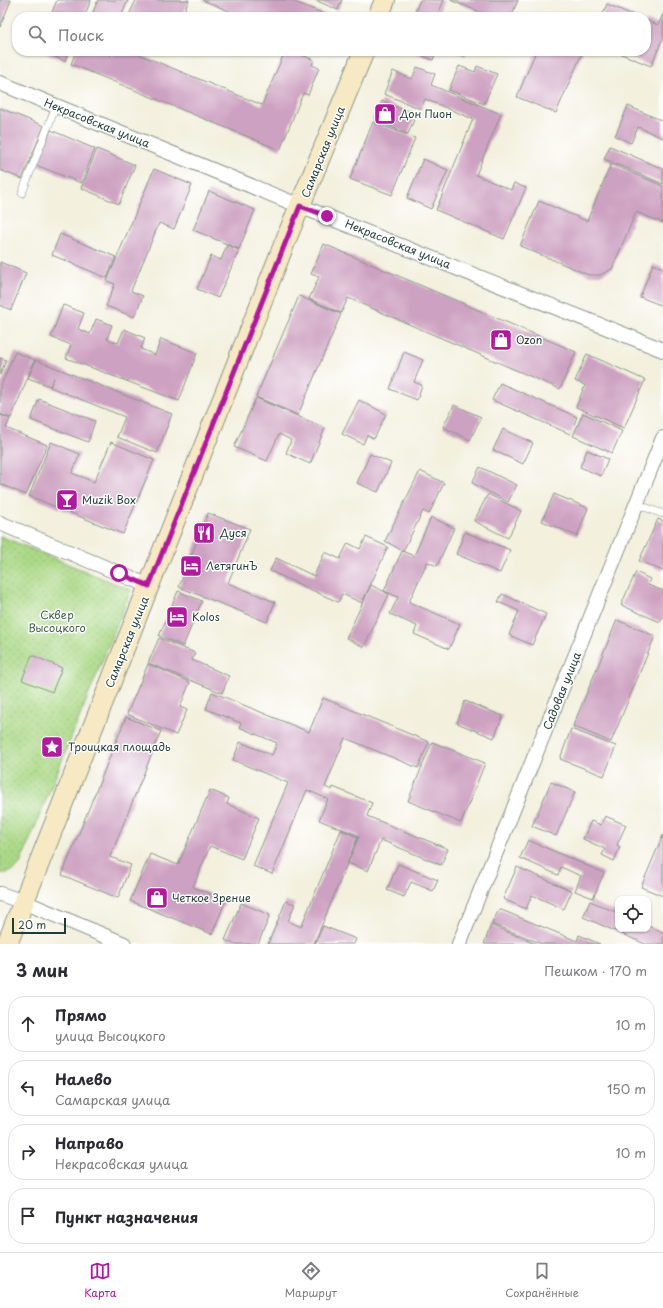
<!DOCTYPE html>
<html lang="ru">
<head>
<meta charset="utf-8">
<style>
  :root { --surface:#fff; --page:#f7f7f7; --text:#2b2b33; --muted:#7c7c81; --line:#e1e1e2; --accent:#b5179e }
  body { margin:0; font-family:"Playpen Sans",sans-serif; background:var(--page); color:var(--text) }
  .controls { position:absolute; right:12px; bottom:12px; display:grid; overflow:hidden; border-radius:8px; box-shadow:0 1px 3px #0004 }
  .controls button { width:36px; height:36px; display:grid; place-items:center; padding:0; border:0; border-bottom:1px solid var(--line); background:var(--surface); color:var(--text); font:20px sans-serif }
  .scale { position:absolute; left:12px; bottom:10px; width:54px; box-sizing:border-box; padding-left:4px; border:2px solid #1f3d34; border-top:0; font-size:11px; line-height:14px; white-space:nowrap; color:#1f3d34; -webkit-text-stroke:3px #fff; paint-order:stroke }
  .stop { position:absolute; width:12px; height:12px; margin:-9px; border:3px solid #b5179e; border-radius:50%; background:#fff }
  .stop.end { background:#b5179e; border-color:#fff; box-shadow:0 1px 4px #0008 }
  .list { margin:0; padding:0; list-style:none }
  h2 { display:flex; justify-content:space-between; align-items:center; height:52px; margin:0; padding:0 16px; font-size:17px }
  h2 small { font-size:13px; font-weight:400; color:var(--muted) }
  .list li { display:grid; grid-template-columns:26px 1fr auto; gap:12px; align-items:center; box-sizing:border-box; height:56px; margin:0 8px 8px; padding:0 8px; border:1px solid var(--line); border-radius:16px }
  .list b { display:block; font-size:15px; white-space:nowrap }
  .list p { margin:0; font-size:13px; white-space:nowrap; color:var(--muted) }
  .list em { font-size:13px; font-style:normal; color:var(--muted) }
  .icon { flex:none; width:22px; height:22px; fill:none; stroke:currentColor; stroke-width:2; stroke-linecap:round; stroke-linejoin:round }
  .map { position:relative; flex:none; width:663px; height:944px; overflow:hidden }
  .search { position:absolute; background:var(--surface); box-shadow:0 1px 3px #0004; left:12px; right:12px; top:12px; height:44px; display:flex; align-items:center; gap:10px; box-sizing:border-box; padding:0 14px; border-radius:16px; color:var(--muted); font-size:15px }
  .sheet { height:308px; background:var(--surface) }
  nav { display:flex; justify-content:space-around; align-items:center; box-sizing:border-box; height:56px; border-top:1px solid var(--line); background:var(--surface); font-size:11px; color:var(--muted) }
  nav a { display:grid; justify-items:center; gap:2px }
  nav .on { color:var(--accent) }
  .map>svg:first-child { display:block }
  .park { fill:url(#park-dots); stroke:#658b5d }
  .building { fill:#cda1c1 }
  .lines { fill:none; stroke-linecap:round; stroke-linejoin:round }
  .service-casing { stroke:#899689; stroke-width:8 }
  .minor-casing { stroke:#899689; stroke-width:16 }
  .secondary-casing { stroke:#899689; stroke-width:22 }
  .service { stroke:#fff; stroke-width:7 }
  .minor { stroke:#fff; stroke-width:14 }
  .secondary { stroke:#f7e9c3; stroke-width:20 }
  .route { stroke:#b5179e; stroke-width:5 }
  .labels { text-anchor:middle; stroke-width:3; stroke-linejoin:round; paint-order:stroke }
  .poi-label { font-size:11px; fill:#1f3d34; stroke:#fff; text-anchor:start }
  .street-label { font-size:11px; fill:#1f3d34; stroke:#fff }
  .park-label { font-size:11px; fill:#426448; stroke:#fff }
</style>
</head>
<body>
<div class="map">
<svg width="663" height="944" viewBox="0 0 663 944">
  <defs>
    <pattern id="park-dots" width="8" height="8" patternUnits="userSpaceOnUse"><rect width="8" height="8" fill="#abd986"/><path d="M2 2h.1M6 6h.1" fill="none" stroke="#93bb74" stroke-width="1.8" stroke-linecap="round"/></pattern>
  </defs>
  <rect width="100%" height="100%" fill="#fff"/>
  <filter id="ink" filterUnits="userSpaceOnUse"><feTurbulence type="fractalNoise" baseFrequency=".025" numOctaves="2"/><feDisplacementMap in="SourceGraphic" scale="8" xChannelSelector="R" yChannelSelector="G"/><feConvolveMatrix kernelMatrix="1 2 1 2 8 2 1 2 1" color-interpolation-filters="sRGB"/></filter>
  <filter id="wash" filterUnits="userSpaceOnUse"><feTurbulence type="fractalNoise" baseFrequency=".012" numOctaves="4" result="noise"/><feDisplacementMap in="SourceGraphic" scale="16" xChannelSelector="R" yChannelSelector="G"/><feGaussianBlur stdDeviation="0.9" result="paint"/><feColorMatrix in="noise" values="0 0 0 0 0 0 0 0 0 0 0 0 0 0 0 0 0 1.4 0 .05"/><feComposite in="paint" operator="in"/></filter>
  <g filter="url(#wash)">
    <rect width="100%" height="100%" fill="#f3f0de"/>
    <path class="park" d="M 0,536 L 131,590 L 20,864 C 14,870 9,874 0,873 Z"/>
    <g id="blocks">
      <g class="building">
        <polygon points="0,0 11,0 0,27"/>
        <polygon points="57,0 91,0 84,17 50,17"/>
        <polygon points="98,0 128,0 121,17 91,17"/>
        <polygon points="136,0 189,0 182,17 128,17"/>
        <polygon points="202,0 290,0 332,17 244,17"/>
        <polygon points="315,0 342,0 338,10"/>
        <polygon points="420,0 444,0 437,17 413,17"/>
        <polygon points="450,0 518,0 511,17 483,17 485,14"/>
        <polygon points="607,4 638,17 601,17"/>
        <polygon points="663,14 663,41 662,40 651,66 614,51 646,51 646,20 658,25"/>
        <polygon points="40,51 69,51 65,61"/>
        <polygon points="76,51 107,51 106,53 111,56 113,51 139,51 138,54 262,105 285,51 292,51 314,60 312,65 319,68 308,95 303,93 280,150 71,64"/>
        <polygon points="410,51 436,51 433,60"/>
        <polygon points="452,51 467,51 465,56"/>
        <polygon points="536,51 583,51 556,113 517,97"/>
        <polygon points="459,66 475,72 477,66 497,74 484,104 449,90"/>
        <polygon points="417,67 435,74 431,85 501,114 476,175 511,190 514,183 526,188 504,239 436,210 473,119 425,99 421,109 384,94 393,71 412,79"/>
        <polygon points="382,101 416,115 408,134 374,120"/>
        <polygon points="628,106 663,121 663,138 638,127 631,143 615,136"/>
        <polygon points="0,108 44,126 22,179 0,170"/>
        <polygon points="373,122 415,138 392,195 350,179"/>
        <polygon points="51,130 95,149 81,183 36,165"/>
        <polygon points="610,146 663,169 663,184 604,159"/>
        <polygon points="97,149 135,165 119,204 81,188"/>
        <polygon points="423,159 448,170 431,209 407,198"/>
        <polygon points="611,164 663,186 663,223 636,212 612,269 600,275 589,275 520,246 539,201 587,221"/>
        <polygon points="154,169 192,185 174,229 159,223 131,291 143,296 134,317 106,306 115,284 107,281"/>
        <polygon points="209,191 255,210 239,249 193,230"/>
        <polygon points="60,234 116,257 107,278 52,255"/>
        <polygon points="324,244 576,352 560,389 348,298 341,313 309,299 319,277 311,274"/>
        <polygon points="227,245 239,250 218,298 197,289 211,256 221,260"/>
        <polygon points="0,262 26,273 11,310 0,305"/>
        <polygon points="653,264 663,268 663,306 640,297"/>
        <polygon points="299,296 341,314 298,415 256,397"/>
        <polygon points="63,305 84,313 78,329 90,334 96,319 112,325 107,339 118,343 124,329 145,338 141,349 155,355 161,339 197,353 179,401 66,358 71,345 51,337"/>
        <polygon points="15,352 35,360 11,418 0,414 0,388"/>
        <polygon points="404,352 423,360 414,382 422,385 417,400 390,389"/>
        <polygon points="587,354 645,380 624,428 576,407 585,385 575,381"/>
        <polygon points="0,358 6,360 0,375"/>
        <polygon points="36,360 172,414 157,453 117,437 125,417 50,387 54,378 50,386 28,378"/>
        <polygon points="500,383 577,417 570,434 492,400"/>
        <polygon points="256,398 325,428 310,464 286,453 291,440 279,434 267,461 234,447"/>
        <polygon points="39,399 95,421 88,442 31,420"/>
        <polygon points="359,400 386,414 374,439 367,435 363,444 342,434"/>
        <polygon points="454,405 481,417 470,440 443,427"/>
        <polygon points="583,413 622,431 612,453 573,436"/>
        <polygon points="0,415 10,419 6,428 47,445 26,495 0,484"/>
        <polygon points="503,429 533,443 523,464 493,450"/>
        <polygon points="51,442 80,454 72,473 94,482 111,442 154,460 123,534 29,496"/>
        <polygon points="587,450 608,459 601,476 580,467"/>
        <polygon points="370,454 391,463 378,492 357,483"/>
        <polygon points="480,467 517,485 508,502 472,483"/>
        <polygon points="420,471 444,483 429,514 423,511 403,551 385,541"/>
        <polygon points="488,494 521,511 508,538 474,521"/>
        <polygon points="554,494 588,508 577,536 542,521"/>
        <polygon points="208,513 250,529 228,583 275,602 267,622 179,587"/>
        <polygon points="431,517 454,528 437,566 427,562 409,602 460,624 449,649 414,634 417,626 390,614 398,597 384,591 402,551 414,556"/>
        <polygon points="658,519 663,521 663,571 639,561"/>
        <polygon points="465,532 510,550 500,573 456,554"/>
        <polygon points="366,537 388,547 362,603 342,594 338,602 270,571 276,558 314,576 325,552 340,559 348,543 360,549"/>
        <polygon points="636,572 650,579 648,585 663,591 663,616 660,622 621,605"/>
        <polygon points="371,585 389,594 364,647 346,638"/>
        <polygon points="178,591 202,601 183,646 159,636"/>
        <polygon points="502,594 546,614 532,645 509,635 519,611 498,602"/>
        <polygon points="617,620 655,636 611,742 573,726"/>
        <polygon points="159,638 195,653 192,660 229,676 222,693 148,663"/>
        <polygon points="32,655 62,668 52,692 22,680"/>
        <polygon points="148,664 190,682 180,707 187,710 176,735 127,714"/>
        <polygon points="212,692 309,732 323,698 429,742 418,768 345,738 325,787 332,790 333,787 372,803 367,816 448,849 441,865 381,840 368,871 348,863 359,836 319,820 328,799 307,790 272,874 253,866 288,783 233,760 240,742 272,755 277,743 239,727 241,723 206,709"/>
        <polygon points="465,701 503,716 494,738 457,723"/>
        <polygon points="126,717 161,731 110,857 131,865 118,898 62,875"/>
        <polygon points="571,729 616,746 604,776 560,759"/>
        <polygon points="432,742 485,763 461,823 408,801"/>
        <polygon points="551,782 575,792 556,836 532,826"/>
        <polygon points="210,790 229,798 227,804 259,818 242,859 210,846 193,887 226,900 212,934 130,901 150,854 178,865"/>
        <polygon points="605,816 626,825 617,845 620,847 614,861 602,855 605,849 583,839 591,821 601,825"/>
        <polygon points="341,830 358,837 314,944 268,944 286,901 295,904 288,921 301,927"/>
        <polygon points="663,835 663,896 641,887"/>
        <polygon points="528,840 604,873 593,898 575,891 581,876 561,867 558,875 520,858"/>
        <polygon points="398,864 438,880 433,891 411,882 404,897 387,890"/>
        <polygon points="517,867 572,891 564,909 532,895 526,909 503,899"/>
        <polygon points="590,901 618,913 618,929 648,929 648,926 663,932 663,944 645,944 583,917"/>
        <polygon points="241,903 270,915 258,944 234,944 225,940"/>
        <polygon points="499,909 577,941 579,935 600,944 542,944 492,924"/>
        <polygon points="491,925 533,943 536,944 484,944"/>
        <polygon points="323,926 356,939 354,944 315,944"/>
      </g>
    </g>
  </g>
  <g filter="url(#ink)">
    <use href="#blocks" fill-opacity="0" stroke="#899689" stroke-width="1"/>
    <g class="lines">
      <g class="service-casing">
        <g id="service">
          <polyline points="22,193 56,106"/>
          <polyline points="637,504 663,514"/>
        </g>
      </g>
      <g class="minor-casing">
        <g id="minor">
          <polyline points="0,83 300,206 663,350"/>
          <polyline points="0,523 149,586"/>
          <polyline points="0,894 24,902 124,944"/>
          <polyline points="459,944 663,438"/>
        </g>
      </g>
      <g class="secondary-casing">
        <g id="secondary">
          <polyline points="378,17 385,0"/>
          <polyline points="7,944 289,232 364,51"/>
        </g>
      </g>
      <use href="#service" class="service"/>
      <use href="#minor" class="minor"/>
      <use href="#secondary" class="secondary"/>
    </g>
  </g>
  <g class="lines" filter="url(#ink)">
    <polyline class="route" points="119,573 149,586 300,206 327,216"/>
  </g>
  <defs>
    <g id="shop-square" transform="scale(1.15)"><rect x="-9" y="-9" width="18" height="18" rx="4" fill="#b5179e" stroke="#fff"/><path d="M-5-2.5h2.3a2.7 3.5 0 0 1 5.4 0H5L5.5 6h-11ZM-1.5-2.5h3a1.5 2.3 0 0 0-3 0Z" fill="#fff"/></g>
    <g id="bar-square" transform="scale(1.15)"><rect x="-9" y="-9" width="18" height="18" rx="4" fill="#b5179e" stroke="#fff"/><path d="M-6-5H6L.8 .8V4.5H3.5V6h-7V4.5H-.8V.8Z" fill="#fff"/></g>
    <g id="restaurant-square" transform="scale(1.15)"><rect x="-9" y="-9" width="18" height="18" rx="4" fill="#b5179e" stroke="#fff"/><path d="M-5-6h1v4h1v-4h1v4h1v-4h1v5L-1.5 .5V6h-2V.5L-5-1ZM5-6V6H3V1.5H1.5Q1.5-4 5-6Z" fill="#fff"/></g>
    <g id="hotel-square" transform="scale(1.15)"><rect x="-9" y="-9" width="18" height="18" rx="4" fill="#b5179e" stroke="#fff"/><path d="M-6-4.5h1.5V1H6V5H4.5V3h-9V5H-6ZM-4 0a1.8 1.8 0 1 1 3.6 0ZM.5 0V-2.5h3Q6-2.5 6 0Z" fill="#fff"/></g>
    <g id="sight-square" transform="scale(1.15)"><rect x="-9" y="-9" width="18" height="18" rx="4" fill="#b5179e" stroke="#fff"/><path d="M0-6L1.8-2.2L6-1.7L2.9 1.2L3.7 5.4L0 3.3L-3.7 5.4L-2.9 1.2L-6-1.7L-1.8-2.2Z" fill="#fff"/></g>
  </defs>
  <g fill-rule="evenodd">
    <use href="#shop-square" x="385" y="114"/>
    <use href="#shop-square" x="501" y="340"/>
    <use href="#bar-square" x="67" y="500"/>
    <use href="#restaurant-square" x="204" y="533"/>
    <use href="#hotel-square" x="191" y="566"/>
    <use href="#hotel-square" x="177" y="617"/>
    <use href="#sight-square" x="52" y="747"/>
    <use href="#shop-square" x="157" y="898"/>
  </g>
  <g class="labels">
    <g class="poi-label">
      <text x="400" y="118">Дон Пион</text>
      <text x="516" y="344">Ozon</text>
      <text x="82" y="504">Muzik Box</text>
      <text x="220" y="537">Дуся</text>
      <text x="206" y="570">ЛетягинЪ</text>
      <text x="192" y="621">Kolos</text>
      <text x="68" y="751">Троицкая площадь</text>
      <text x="172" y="902">Четкое Зрение</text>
    </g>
    <g class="street-label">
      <text transform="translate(97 123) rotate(22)" y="4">Некрасовская улица</text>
      <text transform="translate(323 152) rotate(-68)" y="4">Самарская улица</text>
      <text transform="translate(398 244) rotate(22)" y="4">Некрасовская улица</text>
      <text transform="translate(127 642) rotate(-68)" y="4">Самарская улица</text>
      <text transform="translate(562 691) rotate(-68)" y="4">Садовая улица</text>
    </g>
    <g class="park-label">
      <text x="57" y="619">Сквер<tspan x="57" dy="13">Высоцкого</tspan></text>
    </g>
  </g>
</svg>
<div class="controls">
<button><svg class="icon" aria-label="locate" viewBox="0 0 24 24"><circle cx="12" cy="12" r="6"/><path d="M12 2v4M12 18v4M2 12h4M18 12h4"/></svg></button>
</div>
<div class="scale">20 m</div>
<div class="stop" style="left:119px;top:573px"></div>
<div class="stop end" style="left:327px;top:216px"></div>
<div class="search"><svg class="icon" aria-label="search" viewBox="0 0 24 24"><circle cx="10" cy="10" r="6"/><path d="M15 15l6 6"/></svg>Поиск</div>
</div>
<section class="sheet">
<h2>3 мин<small>Пешком · 170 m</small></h2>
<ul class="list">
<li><svg class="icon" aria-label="ahead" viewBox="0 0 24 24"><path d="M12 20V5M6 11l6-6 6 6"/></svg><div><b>Прямо</b><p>улица Высоцкого</p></div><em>10 m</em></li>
<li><svg class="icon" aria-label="left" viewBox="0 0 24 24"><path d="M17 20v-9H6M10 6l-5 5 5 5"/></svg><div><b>Налево</b><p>Самарская улица</p></div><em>150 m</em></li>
<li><svg class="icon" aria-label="right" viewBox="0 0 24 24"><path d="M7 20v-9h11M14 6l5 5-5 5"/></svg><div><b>Направо</b><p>Некрасовская улица</p></div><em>10 m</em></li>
<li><svg class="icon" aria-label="arrive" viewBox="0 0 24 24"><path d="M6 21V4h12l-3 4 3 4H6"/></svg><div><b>Пункт назначения</b></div></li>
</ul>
</section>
<nav>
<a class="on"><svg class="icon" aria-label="map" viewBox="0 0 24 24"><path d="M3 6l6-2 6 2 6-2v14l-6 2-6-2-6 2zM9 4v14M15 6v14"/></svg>Карта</a>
<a><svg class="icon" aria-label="directions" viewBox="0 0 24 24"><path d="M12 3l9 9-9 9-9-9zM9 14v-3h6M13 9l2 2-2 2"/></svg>Маршрут</a>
<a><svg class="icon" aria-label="saved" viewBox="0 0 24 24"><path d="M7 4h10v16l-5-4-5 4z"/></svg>Сохранённые</a>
</nav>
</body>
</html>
